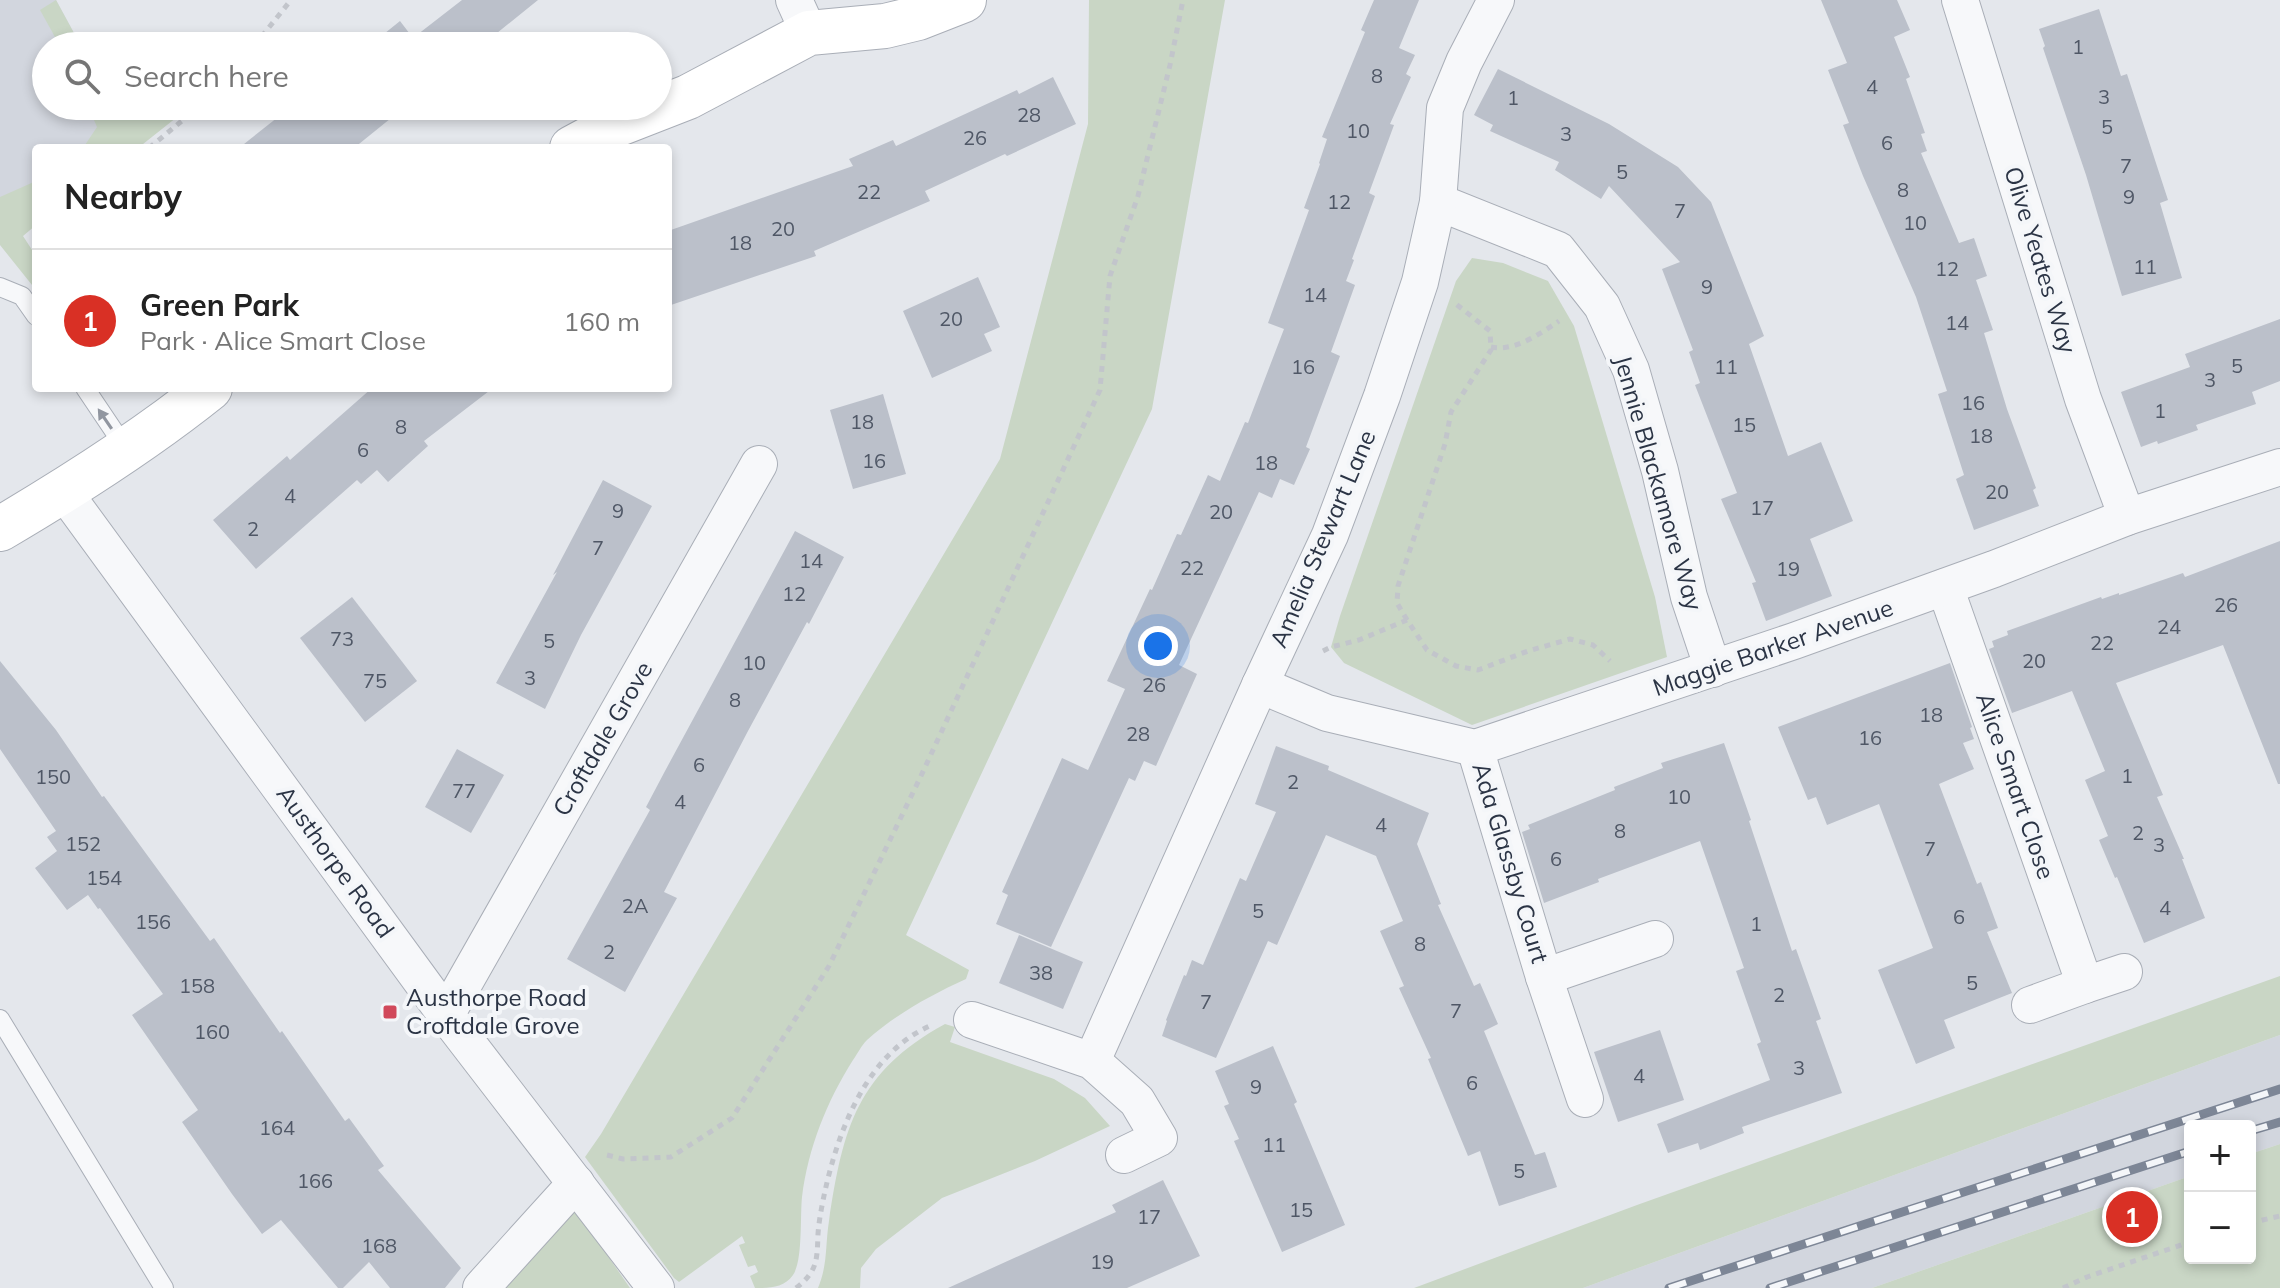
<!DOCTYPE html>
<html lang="en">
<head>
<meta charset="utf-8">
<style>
  :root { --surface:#fff; --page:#f2f2f2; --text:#222; --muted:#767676; --line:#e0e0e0; --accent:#d93025 }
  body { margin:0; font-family:Mulish,sans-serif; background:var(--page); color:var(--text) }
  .controls { position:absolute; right:24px; bottom:24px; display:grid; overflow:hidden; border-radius:8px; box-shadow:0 4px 12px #0003 }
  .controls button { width:72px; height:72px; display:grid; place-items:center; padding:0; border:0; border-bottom:2px solid var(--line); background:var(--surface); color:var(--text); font:40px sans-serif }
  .you { position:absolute; left:1158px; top:646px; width:28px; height:28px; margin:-20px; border:6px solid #fff; border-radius:50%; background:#1a73e8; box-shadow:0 0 0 12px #1a73e833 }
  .badge { display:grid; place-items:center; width:52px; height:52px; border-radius:50%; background:var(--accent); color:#fff; font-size:26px; font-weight:700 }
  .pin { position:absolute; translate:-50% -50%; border:4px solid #fff; box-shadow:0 2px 8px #0006 }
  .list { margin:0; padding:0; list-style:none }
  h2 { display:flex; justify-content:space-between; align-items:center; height:104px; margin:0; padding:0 32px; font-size:34px }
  h2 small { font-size:26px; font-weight:400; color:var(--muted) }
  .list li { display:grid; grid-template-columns:52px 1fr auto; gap:24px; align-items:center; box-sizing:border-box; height:144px; padding:0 32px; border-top:2px solid var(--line) }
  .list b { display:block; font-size:30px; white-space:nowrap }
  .list p { margin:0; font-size:26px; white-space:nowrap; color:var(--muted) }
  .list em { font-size:26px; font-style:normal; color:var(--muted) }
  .icon { flex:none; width:44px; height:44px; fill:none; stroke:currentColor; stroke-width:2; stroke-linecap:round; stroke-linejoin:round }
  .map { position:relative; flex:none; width:2280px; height:1288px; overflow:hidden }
  .search { position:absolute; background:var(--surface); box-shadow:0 4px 12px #0003; left:32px; top:32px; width:640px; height:88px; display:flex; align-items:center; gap:20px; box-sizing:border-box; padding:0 28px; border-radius:44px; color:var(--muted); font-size:30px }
  .panel { position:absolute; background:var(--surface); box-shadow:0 4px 12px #0003; left:32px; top:144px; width:640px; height:248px; border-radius:8px }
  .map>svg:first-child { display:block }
  .built { fill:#d2d6de }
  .green { fill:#c9d6c5 }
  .building { fill:#bbc0ca }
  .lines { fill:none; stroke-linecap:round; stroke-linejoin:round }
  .lane-casing { stroke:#a9aeb7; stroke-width:20 }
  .street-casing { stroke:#a9aeb7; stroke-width:38 }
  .secondary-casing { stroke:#a9aeb7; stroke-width:46 }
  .path { stroke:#c2c5cb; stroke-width:5; stroke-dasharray:6 6; stroke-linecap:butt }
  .lane { stroke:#f7f8fa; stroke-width:18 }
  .street { stroke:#f7f8fa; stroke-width:36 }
  .secondary { stroke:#fff; stroke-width:44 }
  .rail-casing { stroke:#7d8696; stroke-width:9 }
  .rail { stroke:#f4f6f9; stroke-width:6; stroke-dasharray:18; stroke-linecap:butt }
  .oneway { fill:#9196a0 }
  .poi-dot { fill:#d1495b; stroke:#f4f6f9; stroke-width:3 }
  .labels { text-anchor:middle; stroke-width:8; stroke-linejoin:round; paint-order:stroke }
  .number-label { font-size:20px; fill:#4f5766 }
  .street-label { font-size:24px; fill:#2b3445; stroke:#f4f6f9 }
  .poi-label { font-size:24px; fill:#2b3445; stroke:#f4f6f9; text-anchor:start }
</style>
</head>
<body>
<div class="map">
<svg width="2280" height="1288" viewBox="0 0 2280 1288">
  <rect width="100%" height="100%" fill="#e4e7ec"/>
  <g class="built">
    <polygon points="0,0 56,0 81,46 46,46 46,106 113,106 113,148 36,148 36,197 0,221"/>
    <polygon points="2280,1035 2280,1144 2250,1154 2250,1126 2190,1126 2190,1176 1872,1288 1583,1288"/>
  </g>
  <g class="green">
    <polygon points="56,0 81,46 60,46 40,10"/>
    <path d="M 1089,0 L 1225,0 L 1152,409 L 906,935 L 969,970 L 966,979 C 931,995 896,1014 867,1040 C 861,1046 858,1053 853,1060 C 827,1101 808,1148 802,1197 C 800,1216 803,1261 793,1275 C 784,1288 770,1288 755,1288 L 750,1276 L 758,1272 L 755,1265 L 748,1267 L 739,1245 L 745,1243 L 742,1236 L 679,1282 L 674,1278 L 585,1157 L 601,1134 L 1000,459 L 1088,124 Z"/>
    <polygon points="88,106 191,106 138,148 83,148 97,127"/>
    <polygon points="36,181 36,225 23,236 36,256 36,290 0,245 0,197"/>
    <polygon points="1472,258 1503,263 1548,281 1574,326 1655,597 1667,657 1472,725 1344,663 1331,647 1340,616 1456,281"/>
    <polygon points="2280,976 2280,1035 1583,1288 1414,1288 1637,1205"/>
    <path d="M 945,1024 L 955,1027 L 950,1042 L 1054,1079 L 1085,1098 L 1110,1126 L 1035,1161 L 942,1198 L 876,1249 L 861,1268 L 860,1288 L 818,1288 C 828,1264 825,1246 829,1221 C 843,1128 857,1072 945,1024 Z"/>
    <polygon points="2280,1144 2280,1288 1872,1288 2190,1176 2190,1258 2250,1258 2250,1154"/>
    <polygon points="570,1201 630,1288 496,1288"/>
  </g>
  <g class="building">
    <polygon points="462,0 538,0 481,46 369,46 400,21 413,38"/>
    <polygon points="1374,0 1419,0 1399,48 1415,55 1406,74 1411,77 1390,124 1394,125 1369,193 1375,196 1352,259 1354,260 1346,281 1355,285 1331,352 1340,356 1306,447 1310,449 1294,485 1280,479 1272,498 1259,492 1179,665 1197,674 1156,766 1144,761 1135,781 1129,778 1051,947 996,924 1008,895 1002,892 1062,758 1088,770 1125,689 1107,681 1150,589 1152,590 1177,534 1181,535 1208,475 1220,481 1245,422 1248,423 1284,329 1268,323 1309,210 1304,208 1320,164 1319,163 1327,139 1322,137 1365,32 1361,30"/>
    <polygon points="1821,0 1897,0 1910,30 1894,37 1910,77 1906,79 1925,133 1921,134 1927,151 1921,153 1959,243 1974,238 1987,276 1976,280 1993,330 1984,333 2007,409 2036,488 2033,490 2039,506 1974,530 1956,479 1964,475 1938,394 1947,391 1916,297 1863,176 1843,125 1849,123 1828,70 1847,63"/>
    <polygon points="2099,9 2121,76 2127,74 2168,200 2160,203 2182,278 2122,296 2086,175 2043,48 2045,46 2039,29"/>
    <polygon points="1498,69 1609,124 1678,167 1711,202 1764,336 1749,344 1788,456 1821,442 1853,521 1810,539 1832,596 1766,621 1752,583 1756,582 1721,499 1737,493 1695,385 1700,383 1689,352 1693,350 1662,269 1680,262 1609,186 1601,199 1555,170 1559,162 1490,131 1493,125 1474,115"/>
    <polygon points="1053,77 1076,124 1007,156 1005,154 925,191 930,201 814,251 816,256 668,306 668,231 853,166 849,159 893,140 896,146 1017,90 1019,94"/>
    <polygon points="292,106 406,106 354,148 239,148"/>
    <polygon points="978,277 1000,327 984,334 992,351 932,378 903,311"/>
    <polygon points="2280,319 2280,381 2252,392 2256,404 2196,425 2198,430 2158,444 2157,441 2141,447 2121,392 2190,367 2185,354"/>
    <polygon points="372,388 493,388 424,441 428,446 388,482 377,470 361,484 357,480 256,569 213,520 287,456 290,460"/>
    <polygon points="883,394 906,474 853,489 830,410"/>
    <polygon points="603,480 652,506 581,635 545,709 496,683 557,572 553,575"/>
    <polygon points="795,531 844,557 809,624 807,622 748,731 664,892 677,898 625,992 567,959 650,810 646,807 665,771"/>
    <polygon points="2280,541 2280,784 2278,784 2223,645 2116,683 2163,795 2157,797 2184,859 2182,859 2205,918 2144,943 2117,877 2115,878 2099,840 2108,836 2085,780 2105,771 2072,691 2012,713 1989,649 1994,647 1992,641 2008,635 2007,631 2101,597 2102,599 2119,593 2119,595 2183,573 2185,577"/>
    <polygon points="352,597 417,681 365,722 300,638"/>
    <polygon points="0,661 56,730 102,797 104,796 210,941 214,938 280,1033 282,1031 345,1121 349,1118 384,1166 378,1170 461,1268 445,1288 390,1288 369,1262 343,1288 338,1288 281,1220 262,1234 232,1194 182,1122 198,1110 132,1015 163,994 100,908 98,909 88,895 67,910 35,868 57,851 47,837 56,831 0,749"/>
    <polygon points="1950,663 1972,727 1970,728 1974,739 1963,743 1974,769 1939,784 1977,884 1981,882 1998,928 1987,932 2012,993 1944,1020 1955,1048 1916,1064 1878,970 1933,948 1879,804 1827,825 1816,797 1808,800 1778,727"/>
    <polygon points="1724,743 1751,820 1749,821 1792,951 1796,949 1821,1019 1816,1021 1842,1093 1742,1127 1744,1133 1700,1150 1698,1143 1668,1153 1657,1124 1770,1080 1757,1044 1761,1042 1736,971 1744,968 1700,841 1598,879 1599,882 1544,903 1522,832 1530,829 1528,825 1615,790 1614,787 1663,768 1661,763"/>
    <polygon points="1276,746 1329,766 1328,770 1429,813 1417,844 1441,904 1438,905 1474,986 1480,983 1498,1024 1484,1031 1535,1155 1545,1152 1557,1187 1499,1206 1480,1151 1468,1156 1428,1059 1431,1058 1399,988 1404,986 1380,931 1403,921 1376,856 1326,835 1277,945 1268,941 1216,1058 1162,1036 1167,1021 1166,1020 1184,975 1186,976 1192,960 1203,965 1240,878 1246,881 1276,812 1255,804"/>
    <polygon points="457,749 504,775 471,833 425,807"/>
    <polygon points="1019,935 1083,962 1063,1009 999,983"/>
    <polygon points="1660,1030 1684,1100 1618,1122 1594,1052"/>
    <polygon points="1273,1046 1297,1102 1294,1104 1345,1225 1282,1252 1234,1141 1239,1139 1224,1106 1229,1104 1215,1071"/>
    <polygon points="1163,1180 1200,1256 1127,1288 948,1288 1116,1212 1112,1205"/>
  </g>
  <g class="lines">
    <g class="lane-casing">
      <g id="lane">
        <polyline points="0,287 22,296 36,316"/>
        <polyline points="85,388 126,449"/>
        <polyline points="0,1019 164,1288"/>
      </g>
    </g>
    <g class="street-casing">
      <g id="street">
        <polyline points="794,0 809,33"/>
        <polyline points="1960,0 2083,399 2127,517"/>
        <polyline points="1438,202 1558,250 1602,306 1631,370 1660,471 1689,597 1713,669"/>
        <polyline points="64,492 446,1015 656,1288"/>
        <polyline points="1945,587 2085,985 2124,972"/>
        <polyline points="1260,685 1327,713 1475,748 1794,641 1994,569 2127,517 2280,467"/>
        <polyline points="1475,748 1544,977 1585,1099"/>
        <polyline points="1544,977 1655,939"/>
        <polyline points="2030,1005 2085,985"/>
        <polyline points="446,1015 759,464"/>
        <polyline points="972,1020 1092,1061 1137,1101 1159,1138 1124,1155"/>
        <polyline points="1092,1061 1260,685 1330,535 1382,396 1420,282 1438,202 1445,108 1464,62 1496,0"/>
        <polyline points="481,1288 576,1183"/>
      </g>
    </g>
    <g class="secondary-casing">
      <g id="secondary">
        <polyline points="572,148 611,127 688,97 809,33 885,26 918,18 964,0"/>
        <path d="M 0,529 C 73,486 144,441 210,388"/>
      </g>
    </g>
    <g class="path">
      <polyline points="254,46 291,0"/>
      <polyline points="59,147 59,148"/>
      <polyline points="149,148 200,106"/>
      <path d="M 1491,347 C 1515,352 1541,333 1559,321"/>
      <polyline points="1407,620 1397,603 1398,586 1445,444 1451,412 1491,350 1490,331 1456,304"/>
      <polyline points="1323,651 1331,647 1359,640 1407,620 1427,650 1456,666 1478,670 1528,651 1570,639 1593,645 1610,661"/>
      <polyline points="607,1155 623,1159 671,1157 732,1118 829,966 920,778 1100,390 1110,276 1138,196 1170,65 1183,0"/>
      <polyline points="2250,1223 2280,1216"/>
      <path d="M 796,1288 C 818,1271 817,1259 818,1234 C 819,1220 822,1205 825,1191 C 839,1128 868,1052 932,1025"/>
      <polyline points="2063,1288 2087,1277 2190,1242"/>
    </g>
    <use href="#lane" class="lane"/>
    <use href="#street" class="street"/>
    <use href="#secondary" class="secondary"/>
    <g class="rail-casing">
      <g id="rail">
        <polyline points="2250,1131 2280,1122"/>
        <polyline points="1669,1288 2280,1089"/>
        <polyline points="1770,1288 2190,1151"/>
      </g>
    </g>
    <use href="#rail" class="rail"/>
  </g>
  <defs><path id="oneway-solid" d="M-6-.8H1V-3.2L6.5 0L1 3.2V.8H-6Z" transform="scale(2)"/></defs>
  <use class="oneway" href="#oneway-solid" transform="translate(105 419) rotate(-124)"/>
  <rect class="poi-dot" x="382" y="1004" width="16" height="16" rx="4"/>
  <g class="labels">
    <g class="number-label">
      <text x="2078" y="54">1</text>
      <text x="1377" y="83">8</text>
      <text x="1872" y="94">4</text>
      <text x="2104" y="104">3</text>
      <text x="1513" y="105">1</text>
      <text x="1029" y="122">28</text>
      <text x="2107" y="134">5</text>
      <text x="1358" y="138">10</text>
      <text x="1566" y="141">3</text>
      <text x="975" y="145">26</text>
      <text x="1887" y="150">6</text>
      <text x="2126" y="173">7</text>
      <text x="1622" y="179">5</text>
      <text x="1903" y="197">8</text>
      <text x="869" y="199">22</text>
      <text x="2129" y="204">9</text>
      <text x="1339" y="209">12</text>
      <text x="1680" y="218">7</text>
      <text x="1915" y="230">10</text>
      <text x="783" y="236">20</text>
      <text x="740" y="250">18</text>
      <text x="2145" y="274">11</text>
      <text x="1947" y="276">12</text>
      <text x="1707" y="294">9</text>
      <text x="1315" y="302">14</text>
      <text x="951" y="326">20</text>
      <text x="1957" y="330">14</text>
      <text x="2237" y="373">5</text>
      <text x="1303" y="374">16</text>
      <text x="1726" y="374">11</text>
      <text x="2210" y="387">3</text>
      <text x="1973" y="410">16</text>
      <text x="2160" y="418">1</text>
      <text x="862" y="429">18</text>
      <text x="1744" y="432">15</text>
      <text x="401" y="434">8</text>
      <text x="1981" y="443">18</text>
      <text x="363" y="457">6</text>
      <text x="874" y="468">16</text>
      <text x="1266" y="470">18</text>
      <text x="1997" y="499">20</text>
      <text x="290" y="503">4</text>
      <text x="1762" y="515">17</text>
      <text x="618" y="518">9</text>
      <text x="1221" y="519">20</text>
      <text x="253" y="536">2</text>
      <text x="598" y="555">7</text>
      <text x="811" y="568">14</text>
      <text x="1192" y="575">22</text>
      <text x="1788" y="576">19</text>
      <text x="794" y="601">12</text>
      <text x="2226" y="612">26</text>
      <text x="2169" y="634">24</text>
      <text x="342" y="646">73</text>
      <text x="549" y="648">5</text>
      <text x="2102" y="650">22</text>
      <text x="2034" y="668">20</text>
      <text x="754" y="670">10</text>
      <text x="530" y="685">3</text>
      <text x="375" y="688">75</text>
      <text x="1154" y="692">26</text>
      <text x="735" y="707">8</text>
      <text x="1931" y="722">18</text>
      <text x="1138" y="741">28</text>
      <text x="1870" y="745">16</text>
      <text x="699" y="772">6</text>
      <text x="2127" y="783">1</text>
      <text x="53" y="784">150</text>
      <text x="1293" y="789">2</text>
      <text x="464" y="798">77</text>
      <text x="1679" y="804">10</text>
      <text x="680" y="809">4</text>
      <text x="1381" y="832">4</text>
      <text x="1620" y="838">8</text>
      <text x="2138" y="840">2</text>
      <text x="83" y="851">152</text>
      <text x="2159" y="852">3</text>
      <text x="1930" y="856">7</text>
      <text x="1556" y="866">6</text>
      <text x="104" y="885">154</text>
      <text x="635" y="913">2A</text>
      <text x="2165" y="915">4</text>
      <text x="1258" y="918">5</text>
      <text x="1959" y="924">6</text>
      <text x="153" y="929">156</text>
      <text x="1756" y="931">1</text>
      <text x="1420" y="951">8</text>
      <text x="609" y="959">2</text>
      <text x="1041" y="980">38</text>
      <text x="1972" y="990">5</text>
      <text x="197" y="993">158</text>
      <text x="1779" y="1002">2</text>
      <text x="1206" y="1009">7</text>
      <text x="1456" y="1018">7</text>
      <text x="212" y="1039">160</text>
      <text x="1799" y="1075">3</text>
      <text x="1639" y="1083">4</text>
      <text x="1472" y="1090">6</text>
      <text x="1256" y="1094">9</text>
      <text x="277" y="1135">164</text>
      <text x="1274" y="1152">11</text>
      <text x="1519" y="1178">5</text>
      <text x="315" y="1188">166</text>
      <text x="1301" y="1217">15</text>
      <text x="1149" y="1224">17</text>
      <text x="379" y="1253">168</text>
      <text x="1102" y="1269">19</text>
    </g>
    <g class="street-label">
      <text transform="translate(2040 260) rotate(73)" y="8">Olive Yeates Way</text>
      <text transform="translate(1658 483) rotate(74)" y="8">Jennie Blackamore Way</text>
      <text transform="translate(1323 539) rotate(-67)" y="8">Amelia Stewart Lane</text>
      <text transform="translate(1773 648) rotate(-19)" y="8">Maggie Barker Avenue</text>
      <text transform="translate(603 739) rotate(-60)" y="8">Croftdale Grove</text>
      <text transform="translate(2015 786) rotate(71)" y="8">Alice Smart Close</text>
      <text transform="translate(335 862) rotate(54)" y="8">Austhorpe Road</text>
      <text transform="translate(1510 863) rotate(73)" y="8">Ada Glassby Court</text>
    </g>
    <g class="poi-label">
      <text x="406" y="1006">Austhorpe Road<tspan x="406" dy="28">Croftdale Grove</tspan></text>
    </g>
  </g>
</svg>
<div class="controls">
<button>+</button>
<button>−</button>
</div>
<div class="you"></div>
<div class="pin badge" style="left:2132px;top:1217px">1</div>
<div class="search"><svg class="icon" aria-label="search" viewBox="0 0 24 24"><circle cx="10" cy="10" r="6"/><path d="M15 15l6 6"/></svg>Search here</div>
<section class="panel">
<h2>Nearby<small></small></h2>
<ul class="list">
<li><span class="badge">1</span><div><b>Green Park</b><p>Park · Alice Smart Close</p></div><em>160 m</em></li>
</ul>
</section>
</div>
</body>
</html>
